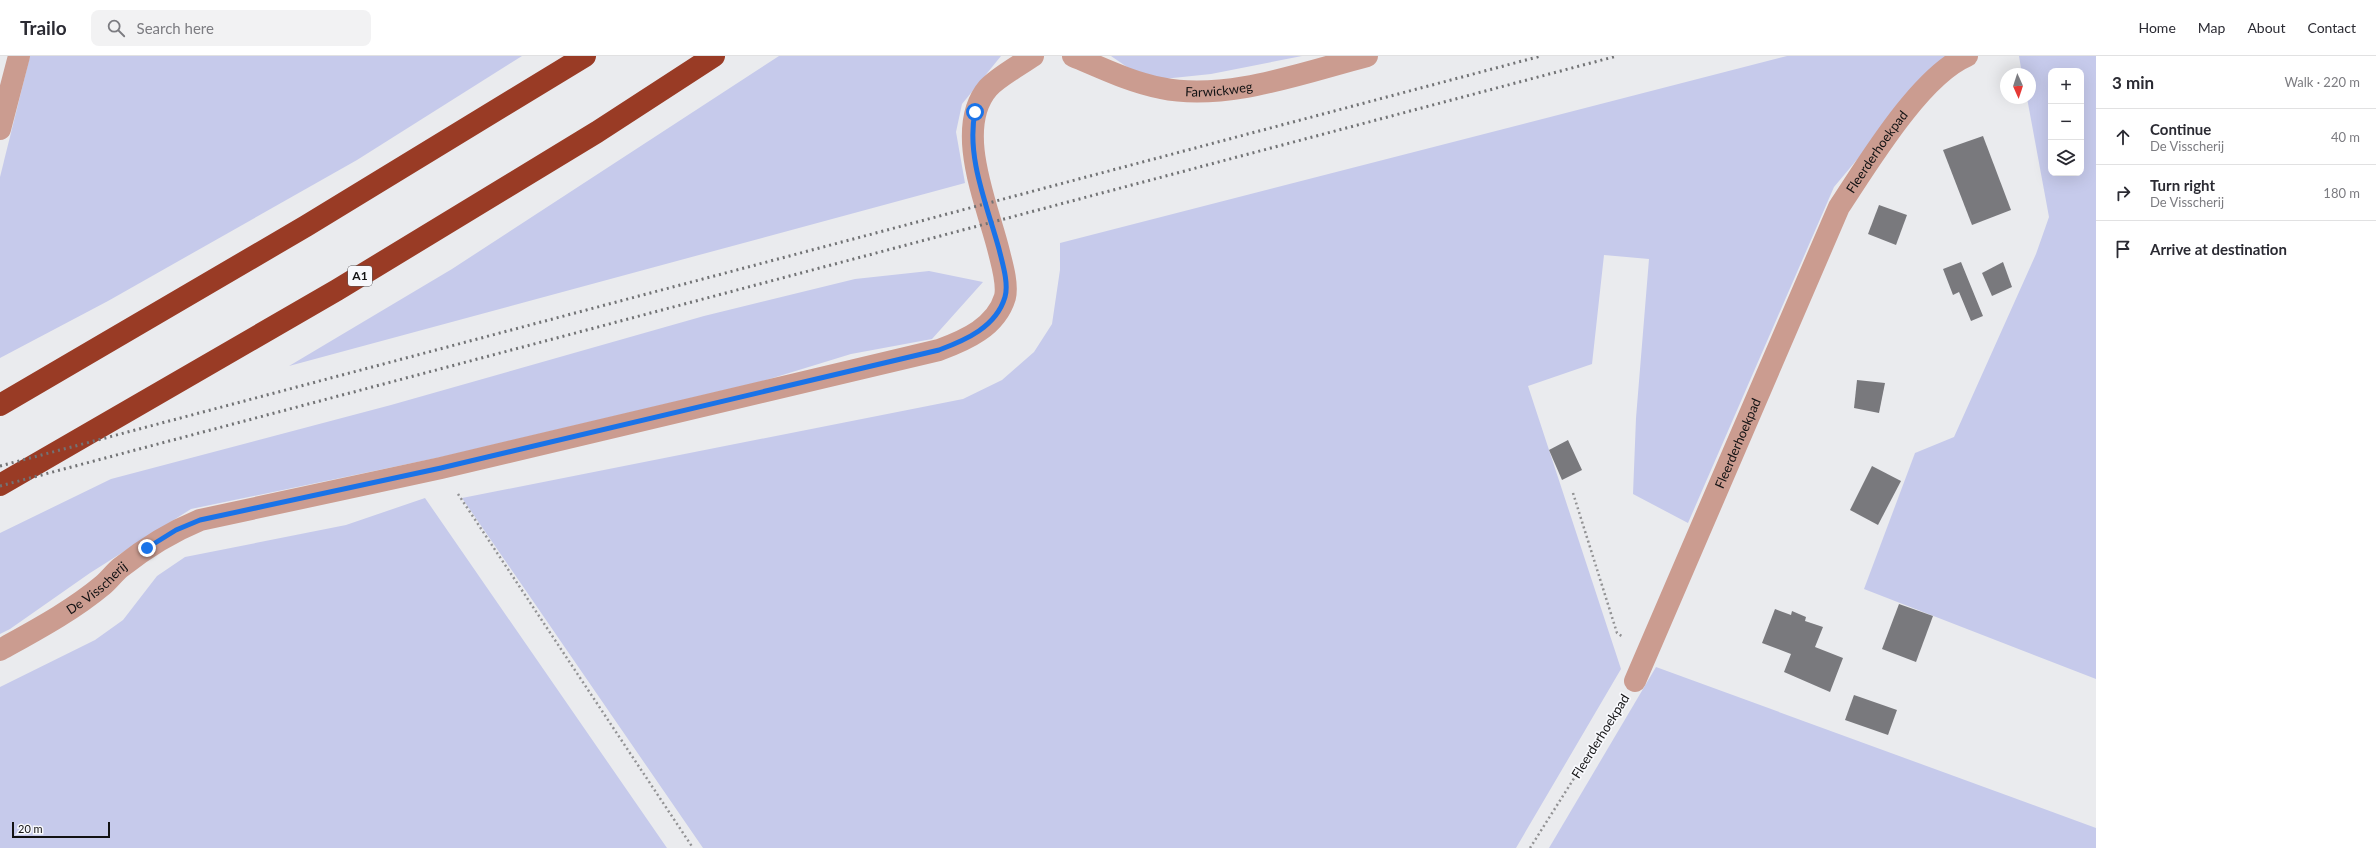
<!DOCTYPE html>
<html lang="en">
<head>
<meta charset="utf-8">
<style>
  :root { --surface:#fff; --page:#f2f2f3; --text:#2b2b33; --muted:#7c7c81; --line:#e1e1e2 }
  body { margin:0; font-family:Lato,sans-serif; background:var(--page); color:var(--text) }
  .controls { position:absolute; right:12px; top:12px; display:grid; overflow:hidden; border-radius:8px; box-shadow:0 4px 16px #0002 }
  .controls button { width:36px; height:36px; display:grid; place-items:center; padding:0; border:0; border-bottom:1px solid var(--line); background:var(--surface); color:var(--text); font:20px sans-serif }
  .compass { position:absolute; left:2000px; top:12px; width:36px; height:36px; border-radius:50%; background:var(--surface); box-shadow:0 4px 16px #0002; rotate:177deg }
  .scale { position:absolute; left:12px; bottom:10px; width:98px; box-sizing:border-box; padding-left:4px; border:2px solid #121213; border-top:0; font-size:11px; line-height:14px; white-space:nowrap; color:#121213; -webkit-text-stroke:3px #f7f8fc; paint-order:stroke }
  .stop { position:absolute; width:12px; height:12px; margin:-9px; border:3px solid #1a73e8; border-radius:50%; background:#fff }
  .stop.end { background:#1a73e8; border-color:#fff; box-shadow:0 1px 4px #0008 }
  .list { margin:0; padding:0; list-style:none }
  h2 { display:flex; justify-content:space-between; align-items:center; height:52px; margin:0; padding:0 16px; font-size:17px }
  h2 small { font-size:13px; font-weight:400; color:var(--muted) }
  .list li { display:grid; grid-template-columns:26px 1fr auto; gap:12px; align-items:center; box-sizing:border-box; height:56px; padding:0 16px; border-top:1px solid var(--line) }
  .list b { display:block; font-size:15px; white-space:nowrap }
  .list p { margin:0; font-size:13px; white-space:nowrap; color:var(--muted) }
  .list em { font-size:13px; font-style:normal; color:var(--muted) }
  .icon { flex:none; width:22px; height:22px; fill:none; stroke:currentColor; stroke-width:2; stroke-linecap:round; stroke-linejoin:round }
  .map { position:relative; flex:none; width:2096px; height:792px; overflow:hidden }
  header { display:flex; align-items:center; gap:24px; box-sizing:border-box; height:56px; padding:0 20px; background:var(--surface); border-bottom:1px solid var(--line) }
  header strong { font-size:19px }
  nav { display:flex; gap:22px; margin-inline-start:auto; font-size:14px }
  .search { width:280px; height:36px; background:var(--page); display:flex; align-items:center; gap:10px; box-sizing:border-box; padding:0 14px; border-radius:8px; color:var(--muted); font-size:15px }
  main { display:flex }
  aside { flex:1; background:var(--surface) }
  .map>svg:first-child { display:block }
  .green { fill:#c6caeb; fill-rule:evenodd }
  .building { fill:#79797d }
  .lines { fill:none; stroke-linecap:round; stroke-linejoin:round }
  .path { stroke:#929294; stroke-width:2.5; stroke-dasharray:2 3; stroke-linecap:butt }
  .street { stroke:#cb9c90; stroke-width:22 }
  .highway { stroke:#993b25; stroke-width:22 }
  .rail { stroke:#727375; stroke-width:3; stroke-dasharray:2 4; stroke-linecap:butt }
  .route { stroke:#1a73e8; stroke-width:5 }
  .labels { text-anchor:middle; stroke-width:3.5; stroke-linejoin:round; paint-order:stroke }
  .shield { fill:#f7f8fc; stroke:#575759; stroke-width:1 }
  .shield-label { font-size:12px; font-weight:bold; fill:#121213 }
  .street-label { font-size:13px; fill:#121213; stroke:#f7f8fc }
</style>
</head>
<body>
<header>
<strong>Trailo</strong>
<div class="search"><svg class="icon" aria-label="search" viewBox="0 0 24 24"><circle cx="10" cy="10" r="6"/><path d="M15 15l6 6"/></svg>Search here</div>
<nav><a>Home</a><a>Map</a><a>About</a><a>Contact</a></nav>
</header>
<main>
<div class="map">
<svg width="2096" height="792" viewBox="0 0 2096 792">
  <rect width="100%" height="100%" fill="#eaebee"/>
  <g class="green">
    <polygon points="30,0 522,0 357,104 108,245 0,302 0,121"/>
    <polygon points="779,0 1001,0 962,48 956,76 965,127 289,310 452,213"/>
    <polygon points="1111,0 1302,0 1211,18 1163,23 1130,13"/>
    <polygon points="1787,0 1951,0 1886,69 1834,131 1688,467 1633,438 1636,362 1649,203 1604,199 1592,308 1528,330 1621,613 1516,792 703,792 462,442 963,343 1002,324 1034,296 1052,268 1060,214 1060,187"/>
    <path d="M 2019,0 L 2096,0 L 2096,623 L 1864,533 L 1915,397 L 1954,381 L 2036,198 L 2049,161 L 2027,42 L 2030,42 L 2030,18 L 2022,18 ZM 2051,15 L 2081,15 L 2081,117 L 2051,117 Z"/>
    <polygon points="929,215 983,226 932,283 851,298 763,325 446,400 191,453 90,517 10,573 0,578 0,477 111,423 391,349 704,260 855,223"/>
    <polygon points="425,442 667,792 0,792 0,631 95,584 123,564 157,520 185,501 346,469"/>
    <polygon points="1656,611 2096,772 2096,792 1549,792"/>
  </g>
  <g class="building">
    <polygon points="1983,80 2011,154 1972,169 1943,94"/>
    <polygon points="1879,149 1907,159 1896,189 1868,178"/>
    <polygon points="1961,206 1983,260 1971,265 1959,236 1953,239 1943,213"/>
    <polygon points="2003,206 2012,231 1992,240 1982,217"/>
    <polygon points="1857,324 1885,327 1879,357 1854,352"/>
    <polygon points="1568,384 1582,414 1562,424 1549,394"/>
    <polygon points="1872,410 1901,425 1878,469 1850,454"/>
    <polygon points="1899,548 1933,560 1916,606 1882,593"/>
    <polygon points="1775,553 1791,559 1792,555 1806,561 1805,565 1823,571 1815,591 1843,602 1830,636 1784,616 1791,598 1762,587"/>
    <polygon points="1854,639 1897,654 1888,679 1845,664"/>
  </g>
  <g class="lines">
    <g class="path">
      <polyline points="1573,437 1617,577 1623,581"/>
      <polyline points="458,438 693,792"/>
      <polyline points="1530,792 1621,648"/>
    </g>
    <g class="street">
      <path id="s1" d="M 1073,0 C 1102,12 1130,26 1161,32 C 1225,46 1305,16 1367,0"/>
      <polyline points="0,73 19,0"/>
      <path id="s2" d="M 0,594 C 34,575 72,555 103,529 C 109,524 114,517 120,512 C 145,492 171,476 200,464 L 441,412 L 939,294 C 966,284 996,271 1005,241 C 1008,228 1002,208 999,196 C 988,150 953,73 988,32 C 998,21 1020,9 1033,0"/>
      <path id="s3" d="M 1635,625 L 1839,151 C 1867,109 1920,20 1967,0"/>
    </g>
    <g class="highway">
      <polyline points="0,349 306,170 585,0"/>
      <polyline points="0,429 337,234 597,76 714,0"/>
    </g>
    <g class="rail">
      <polyline points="0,410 1541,0"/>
      <polyline points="0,430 1617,0"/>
    </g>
  </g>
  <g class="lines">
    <path class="route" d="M 147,492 L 176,474 L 200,464 L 441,412 L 939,294 C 966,284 996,271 1005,241 C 1009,227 1002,206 999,193 C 987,149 966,101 975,56"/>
  </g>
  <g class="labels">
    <rect class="shield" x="348" y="210" width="24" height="20" rx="3"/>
    <g class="shield-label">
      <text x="360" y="224">A1</text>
    </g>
    <g class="street-label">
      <text dy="5" stroke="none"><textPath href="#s1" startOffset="152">Farwickweg</textPath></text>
      <text dy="5" stroke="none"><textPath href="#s3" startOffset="583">Fleerderhoekpad</textPath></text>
      <text dy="5" stroke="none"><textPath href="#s3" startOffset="259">Fleerderhoekpad</textPath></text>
      <text dy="5" stroke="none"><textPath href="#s2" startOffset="115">De Visscherij</textPath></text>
      <text transform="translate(1600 680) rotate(-58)" y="5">Fleerderhoekpad</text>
    </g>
  </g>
</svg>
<div class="controls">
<button>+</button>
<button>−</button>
<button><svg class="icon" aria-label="layers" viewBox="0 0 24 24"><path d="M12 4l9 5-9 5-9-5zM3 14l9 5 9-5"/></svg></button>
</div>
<svg class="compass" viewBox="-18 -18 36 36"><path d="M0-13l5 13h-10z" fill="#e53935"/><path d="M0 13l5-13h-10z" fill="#7c7c81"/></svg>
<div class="scale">20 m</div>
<div class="stop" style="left:975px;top:56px"></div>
<div class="stop end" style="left:147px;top:492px"></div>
</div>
<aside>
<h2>3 min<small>Walk · 220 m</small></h2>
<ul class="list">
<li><svg class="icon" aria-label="ahead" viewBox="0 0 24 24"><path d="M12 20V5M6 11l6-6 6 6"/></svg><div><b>Continue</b><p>De Visscherij</p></div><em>40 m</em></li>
<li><svg class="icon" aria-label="right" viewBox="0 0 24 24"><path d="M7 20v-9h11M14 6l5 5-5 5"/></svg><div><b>Turn right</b><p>De Visscherij</p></div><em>180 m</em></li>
<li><svg class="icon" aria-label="arrive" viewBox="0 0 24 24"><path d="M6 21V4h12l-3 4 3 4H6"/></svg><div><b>Arrive at destination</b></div></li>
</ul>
</aside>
</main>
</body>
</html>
